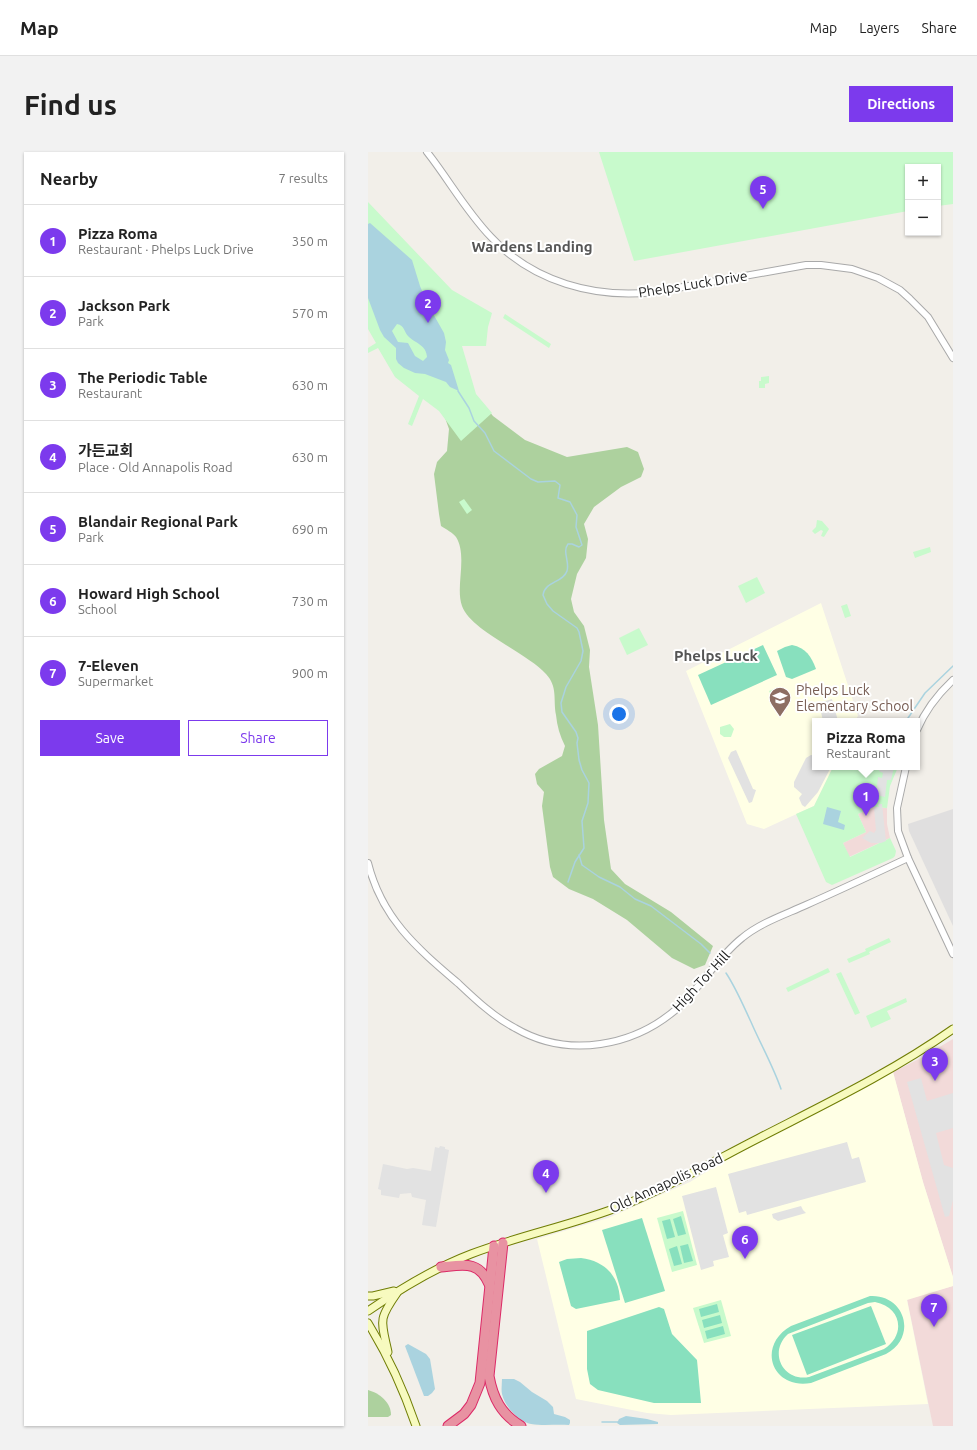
<!DOCTYPE html>
<html lang="en">
<head>
<meta charset="utf-8">
<style>
  :root { --surface:#fff; --page:#f2f2f2; --text:#222; --muted:#767676; --line:#e0e0e0; --accent:#7c3aed }
  body { margin:0; font-family:Ubuntu,"Noto Sans KR",sans-serif; background:var(--page); color:var(--text) }
  .controls { position:absolute; right:12px; top:12px; display:grid; overflow:hidden; border-radius:0px; box-shadow:0 1px 3px #0004 }
  .controls button { width:36px; height:36px; display:grid; place-items:center; padding:0; border:0; border-bottom:1px solid var(--line); background:var(--surface); color:var(--text); font:20px sans-serif }
  .you { position:absolute; left:251px; top:562px; width:14px; height:14px; margin:-10px; border:3px solid #fff; border-radius:50%; background:#1a73e8; box-shadow:0 0 0 6px #1a73e833 }
  .badge { display:grid; place-items:center; width:26px; height:26px; border-radius:50%; background:var(--accent); color:#fff; font-size:13px; font-weight:700 }
  .pin { position:absolute; translate:-50% -33px; filter:drop-shadow(0 1px 2px #0008) }
  .pin::after { content:''; position:absolute; top:21px; width:14px; height:12px; background:inherit; clip-path:polygon(0 0,100% 0,50% 100%) }
  .popup { position:absolute; left:444px; top:566px; width:108px; height:52px; box-sizing:border-box; display:grid; place-content:center; border-radius:0px; background:var(--surface); filter:drop-shadow(0 1px 3px #0005); font-size:13px; white-space:nowrap; color:var(--muted) }
  .popup b { font-size:15px; color:var(--text) }
  .popup::after { content:''; position:absolute; left:50%; top:100%; margin-left:-8px; border:8px solid transparent; border-top-color:var(--surface) }
  .list { margin:0; padding:0; list-style:none }
  h2 { display:flex; justify-content:space-between; align-items:center; height:52px; margin:0; padding:0 16px; font-size:17px }
  h2 small { font-size:13px; font-weight:400; color:var(--muted) }
  .list li { display:grid; grid-template-columns:26px 1fr auto; gap:12px; align-items:center; box-sizing:border-box; height:72px; padding:0 16px; border-top:1px solid var(--line) }
  .list b { display:block; font-size:15px; white-space:nowrap }
  .list p { margin:0; font-size:13px; white-space:nowrap; color:var(--muted) }
  .list em { font-size:13px; font-style:normal; color:var(--muted) }
  .actions { display:flex; gap:8px; padding:12px 16px }
  .actions a { flex:1; padding:9px 0; border:1px solid var(--accent); border-radius:0px; text-align:center; font-size:14px; color:var(--accent) }
  .actions .main { background:var(--accent); color:#fff }
  .map { position:relative; flex:none; width:585px; height:1274px; overflow:hidden; border-radius:0px }
  header { display:flex; align-items:center; gap:24px; box-sizing:border-box; height:56px; padding:0 20px; background:var(--surface); border-bottom:1px solid var(--line) }
  header strong { font-size:19px }
  nav { display:flex; gap:22px; margin-inline-start:auto; font-size:14px }
  .intro { display:flex; align-items:center; justify-content:space-between; box-sizing:border-box; height:96px; padding:0 24px }
  h1 { margin:0; font-size:28px }
  .button { padding:10px 18px; border-radius:0px; background:var(--accent); color:#fff; font-size:14px; font-weight:700 }
  main { display:flex; gap:24px; padding:0 24px }
  aside { flex:1; background:var(--surface); border-radius:0px; box-shadow:0 1px 3px #0004 }
  .map>svg:first-child { display:block }
  .residential { fill:#e0dfdf }
  .commercial { fill:#f2dad9 }
  .education { fill:#ffffe5 }
  .forest { fill:#add19e }
  .park { fill:#c8facc }
  .pitch { fill:#88e0be; fill-rule:evenodd }
  .parking { fill:#e2e2e2 }
  .water { fill:#aad3df; fill-rule:evenodd }
  .lines { fill:none; stroke-linecap:round; stroke-linejoin:round }
  .stream { stroke:#aad3df; stroke-width:1.5 }
  .tertiary-casing { stroke:#a9a9a9; stroke-width:8 }
  .secondary-casing { stroke:#707d05; stroke-width:9 }
  .motorway-casing { stroke:#dc2a67; stroke-width:11 }
  .tertiary { stroke:#fff; stroke-width:6 }
  .secondary { stroke:#f7fabf; stroke-width:7 }
  .motorway { stroke:#e892a2; stroke-width:9 }
  .labels { text-anchor:middle; stroke-width:4; stroke-linejoin:round; paint-order:stroke }
  .street-label { font-size:14px; fill:#222; stroke:#fff }
  .education-label { font-size:14px; fill:#785e54; stroke:#fff; text-anchor:start }
  .neighbourhood-label { font-size:15px; font-weight:bold; fill:#555; stroke:#fff }
</style>
</head>
<body>
<header>
<strong>Map</strong>
<nav><a>Map</a><a>Layers</a><a>Share</a></nav>
</header>
<div class="intro"><h1>Find us</h1><a class="button">Directions</a></div>
<main>
<aside>
<h2>Nearby<small>7 results</small></h2>
<ul class="list">
<li><span class="badge">1</span><div><b>Pizza Roma</b><p>Restaurant · Phelps Luck Drive</p></div><em>350 m</em></li>
<li><span class="badge">2</span><div><b>Jackson Park</b><p>Park</p></div><em>570 m</em></li>
<li><span class="badge">3</span><div><b>The Periodic Table</b><p>Restaurant</p></div><em>630 m</em></li>
<li><span class="badge">4</span><div><b>가든교회</b><p>Place · Old Annapolis Road</p></div><em>630 m</em></li>
<li><span class="badge">5</span><div><b>Blandair Regional Park</b><p>Park</p></div><em>690 m</em></li>
<li><span class="badge">6</span><div><b>Howard High School</b><p>School</p></div><em>730 m</em></li>
<li><span class="badge">7</span><div><b>7-Eleven</b><p>Supermarket</p></div><em>900 m</em></li>
</ul>
<div class="actions"><a class="main">Save</a><a>Share</a></div>
</aside>
<div class="map">
<svg width="585" height="1274" viewBox="0 0 585 1274">
  <rect width="100%" height="100%" fill="#f2efe9"/>
  <polygon class="residential" points="585,657 585,774 541,679 540,672"/>
  <g class="commercial">
    <polygon points="506,655 519,656 519,672 522,686 481,705 475,691 498,680 490,662"/>
    <polygon points="585,887 585,1125 555,1030 525,920 553,906"/>
    <polygon points="585,1134 585,1274 565,1274 539,1147"/>
  </g>
  <g class="education">
    <polygon points="453,451 490,564 487,569 447,569 447,615 465,615 446,654 396,677 379,672 318,519"/>
    <polygon points="525,920 555,1030 585,1125 585,1134 539,1148 560,1252 303,1263 279,1261 208,1247 169,1087 240,1066 322,1030 356,1009"/>
  </g>
  <g class="forest">
    <path d="M 106,241 L 125,264 L 157,288 L 199,305 L 259,295 L 270,300 L 276,317 L 273,325 L 253,335 L 226,355 L 216,372 L 220,387 L 218,406 L 209,422 L 203,447 L 206,460 L 216,474 L 222,498 L 221,515 L 230,573 L 236,668 L 243,717 L 257,732 L 303,760 L 345,794 L 337,813 L 326,817 L 304,806 L 259,768 L 225,747 L 201,737 L 185,725 L 182,715 L 174,654 L 176,640 L 169,632 L 167,622 L 171,617 L 194,604 L 197,594 C 192,584 189,574 188,563 C 185,547 190,535 178,522 C 158,500 103,479 94,454 C 87,435 100,404 88,385 C 85,381 78,377 73,374 L 71,362 L 66,322 L 69,310 L 79,299 L 81,277 L 76,263 Z"/>
    <path d="M 0,1238 C 11,1241 23,1250 23,1263 L 20,1265 L 0,1265 Z"/>
  </g>
  <g class="park">
    <polygon points="231,0 585,0 585,52 570,54 570,15 540,15 540,59 266,109"/>
    <polygon points="0,50 84,138 124,161 120,175 118,194 94,194 108,242 124,261 93,289 71,259 55,247 44,274 40,272 51,244 27,225 10,196 0,201 0,196 8,191 0,177"/>
    <polygon points="137,162 183,192 181,196 135,166"/>
    <polygon points="401,224 401,231 397,232 397,236 391,236 391,229 393,229 393,225"/>
    <polygon points="96,347 104,358 99,362 91,350"/>
    <polygon points="449,368 454,369 461,377 456,385 453,384 455,379 453,378 447,382 444,379 448,375"/>
    <polygon points="562,395 563,400 547,406 545,400"/>
    <polygon points="389,425 397,441 378,451 370,434"/>
    <polygon points="479,452 483,464 477,466 473,454"/>
    <polygon points="271,476 280,493 259,503 251,486"/>
    <polygon points="411,535 413,541 404,545 401,539"/>
    <polygon points="362,572 366,577 363,585 356,585 352,582 352,575"/>
    <polygon points="465,615 530,615 522,634 519,656 506,655 490,662 498,680 475,691 482,705 522,686 528,699 527,704 525,706 464,733 458,730 428,662 446,654"/>
    <polygon points="521,786 523,790 501,800 502,802 481,811 479,807 498,799 497,797"/>
    <polygon points="460,816 462,820 420,840 418,836"/>
    <polygon points="473,820 492,861 487,863 468,822"/>
    <polygon points="538,846 539,850 519,859 523,867 503,876 498,864"/>
    <polygon points="315,1059 329,1113 304,1120 289,1066"/>
    <polygon points="353,1148 363,1184 336,1191 325,1156"/>
  </g>
  <g class="pitch">
    <polygon points="395,493 409,523 343,553 330,523"/>
    <path d="M 424,493 C 438,496 443,504 448,517 L 424,527 L 418,525 L 409,499 L 417,495 Z"/>
    <polygon points="313,1064 318,1082 310,1084 305,1067"/>
    <polygon points="274,1066 297,1139 257,1151 234,1078"/>
    <polygon points="302,1067 307,1085 299,1087 294,1069"/>
    <polygon points="320,1092 325,1109 316,1111 312,1094"/>
    <polygon points="309,1094 314,1112 306,1114 301,1097"/>
    <path d="M 213,1106 C 237,1109 251,1124 252,1148 L 208,1157 L 203,1154 L 191,1110 L 199,1107 Z"/>
    <path d="M 502,1144 C 537,1142 550,1185 518,1202 L 443,1231 C 404,1238 388,1194 423,1174 ZM 507,1150 C 534,1155 538,1183 516,1197 L 441,1225 C 415,1230 400,1200 420,1182 L 500,1151 Z"/>
    <polygon points="349,1152 351,1160 333,1165 331,1157"/>
    <polygon points="503,1154 518,1192 439,1223 424,1183"/>
    <polygon points="291,1155 296,1157 304,1182 329,1208 333,1251 286,1251 230,1238 222,1232 219,1217 219,1179"/>
    <polygon points="352,1163 354,1171 336,1176 334,1168"/>
    <polygon points="355,1174 357,1182 339,1187 337,1179"/>
  </g>
  <g class="parking">
    <polygon points="464,547 470,569 455,569 451,551"/>
    <polygon points="368,598 385,637 388,638 384,650 381,651 360,606 363,600"/>
    <polygon points="443,603 447,604 447,615 463,615 450,640 437,655 434,653 431,646 434,642 426,635 426,630 438,606"/>
    <polygon points="512,615 526,615 523,628 519,628 517,645 508,643 510,625 514,626 515,621 511,619"/>
    <polygon points="510,652 514,652 518,689 513,691 503,691 494,686 502,679 506,681 508,678 506,656 511,655"/>
    <polygon points="553,926 559,949 585,941 585,976 568,981 576,1013 585,1016 585,1048 581,1064 577,1065 539,930"/>
    <polygon points="479,990 484,1007 491,1005 498,1030 379,1063 378,1059 371,1061 360,1022"/>
    <polygon points="72,994 77,995 77,997 81,998 68,1075 54,1073 58,1048 44,1045 43,1041 32,1042 31,1046 13,1043 13,1038 10,1037 15,1012 39,1017 45,1016 63,1019 67,995 71,996"/>
    <polygon points="348,1035 360,1081 355,1083 361,1105 345,1109 346,1114 333,1118 314,1044"/>
    <polygon points="433,1054 435,1058 438,1061 410,1069 405,1066 404,1062"/>
  </g>
  <g class="water">
    <path d="M 2,71 L 44,108 L 52,134 L 59,151 L 76,181 L 78,190 L 77,198 L 81,208 L 80,211 L 83,213 L 91,239 L 82,235 L 78,230 L 57,222 L 47,221 L 36,216 L 30,211 L 28,207 L 28,196 L 16,185 L 12,178 L 0,146 L 0,72 ZM 29,172 C 37,173 36,181 41,185 C 49,192 58,193 59,205 L 55,209 L 47,204 L 40,191 L 30,190 L 24,179 Z"/>
    <polygon points="459,655 473,659 470,670 477,673 476,678 455,672"/>
    <polygon points="40,1192 58,1202 62,1207 67,1237 64,1241 60,1244 56,1244 37,1194"/>
    <path d="M 134,1227 L 146,1227 L 152,1230 L 164,1240 L 179,1249 L 185,1255 L 186,1262 L 197,1265 L 202,1268 L 202,1271 L 201,1273 C 188,1272 176,1274 163,1272 C 151,1270 137,1255 134,1242 C 133,1237 134,1232 134,1227 Z"/>
    <polygon points="258,1264 279,1267 290,1270 290,1272 252,1273 249,1271 251,1267"/>
  </g>
  <g class="lines">
    <g class="stream">
      <path d="M 90,239 L 101,256 L 106,269 L 117,281 L 126,299 L 163,327 L 170,330 L 187,329 L 192,333 L 190,346 L 202,350 L 209,363 L 208,375 L 214,393 L 211,395 L 204,392 L 200,392 C 194,400 202,410 199,419 C 195,431 177,429 175,443 L 179,452 L 185,459 L 209,476 L 211,480 L 215,499 L 213,509 L 198,535 L 193,551 L 194,560 L 208,580 L 210,586 L 209,591 L 211,608 L 214,618 L 221,631 L 220,651 L 214,669 L 216,696 L 207,710 L 200,730"/>
      <polyline points="538,569 557,541 585,514"/>
      <polyline points="211,703 214,713 231,725 252,735 267,747 283,754 333,792 342,801"/>
      <path d="M 358,821 C 368,836 375,853 383,870 C 393,893 405,914 413,937"/>
      <polyline points="234,1270 250,1270"/>
    </g>
    <g class="tertiary-casing">
      <g id="tertiary">
        <path d="M 59,0 C 81,28 98,59 123,85 C 165,130 227,147 287,140 L 438,113 L 453,113 L 484,117 L 510,126 L 532,138 L 542,147 L 560,165 L 585,206"/>
        <path d="M 549,578 C 557,559 570,542 585,528"/>
        <polyline points="538,615 529,656 530,679 540,706 585,802"/>
        <path d="M 0,711 C 14,767 49,796 91,832 C 108,848 126,865 147,876 C 200,907 267,895 312,854 C 334,833 350,805 374,786 C 392,771 416,763 438,753 C 472,738 506,722 540,706"/>
      </g>
    </g>
    <g class="secondary-casing">
      <g id="secondary">
        <polyline points="0,1144 5,1144 26,1139"/>
        <path d="M 0,1159 C 32,1137 66,1116 103,1102 C 153,1083 205,1073 256,1053 C 303,1034 346,1009 391,986 C 457,952 524,920 585,877"/>
        <path d="M 0,1171 C 21,1205 35,1236 48,1274"/>
        <path d="M 20,1200 C 13,1168 10,1168 29,1141"/>
      </g>
    </g>
    <g class="motorway-casing">
      <g id="motorway">
        <path d="M 135,1091 L 121,1224 C 125,1246 133,1262 153,1274"/>
        <path d="M 73,1115 C 95,1113 111,1108 121,1132"/>
        <polyline points="80,1274 96,1262 103,1253 112,1231 126,1094"/>
      </g>
    </g>
    <use href="#tertiary" class="tertiary"/>
    <use href="#secondary" class="secondary"/>
    <use href="#motorway" class="motorway"/>
  </g>
  <defs>
    <g id="school-pin" transform="scale(1.15)"><path d="M0 17L-7.5 6A9.5 9.5 0 1 1 7.5 6Z" fill="#8d6e63" stroke="#fff"/><path d="M0-5L7-2L0 1L-7-2ZM-4 1L0 2.5L4 1V4Q0 6-4 4Z" fill="#fff"/></g>
  </defs>
  <g fill-rule="evenodd">
    <use href="#school-pin" x="412" y="546"/>
  </g>
  <g class="labels">
    <g class="street-label">
      <text transform="translate(325 132) rotate(-9)" y="5">Phelps Luck Drive</text>
      <text transform="translate(333 829) rotate(-47)" y="5">High Tor Hill</text>
      <text transform="translate(298 1031) rotate(-25)" y="5">Old Annapolis Road</text>
    </g>
    <g class="education-label">
      <text x="428" y="543">Phelps Luck<tspan x="428" dy="16">Elementary School</tspan></text>
    </g>
    <g class="neighbourhood-label">
      <text x="164" y="100">Wardens Landing</text>
      <text x="348" y="509">Phelps Luck</text>
    </g>
  </g>
</svg>
<div class="controls">
<button>+</button>
<button>−</button>
</div>
<div class="you"></div>
<div class="pin badge" style="left:498px;top:664px">1</div>
<div class="popup"><b>Pizza Roma</b>Restaurant</div>
<div class="pin badge" style="left:60px;top:171px">2</div>
<div class="pin badge" style="left:567px;top:929px">3</div>
<div class="pin badge" style="left:178px;top:1041px">4</div>
<div class="pin badge" style="left:395px;top:57px">5</div>
<div class="pin badge" style="left:377px;top:1107px">6</div>
<div class="pin badge" style="left:566px;top:1175px">7</div>
</div>
</main>
</body>
</html>
